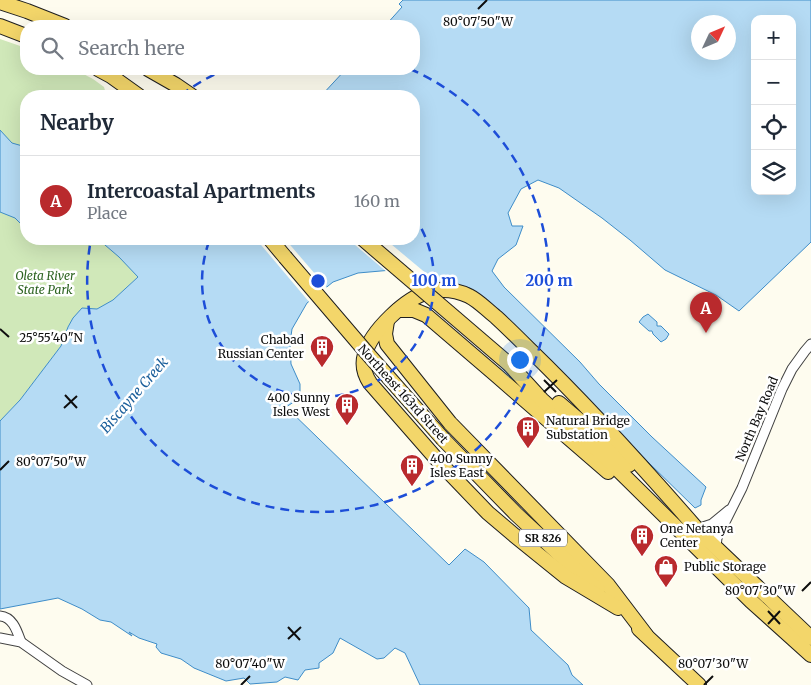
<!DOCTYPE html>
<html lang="en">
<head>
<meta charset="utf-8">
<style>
  :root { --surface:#fff; --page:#f2f2f3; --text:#1f2937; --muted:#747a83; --line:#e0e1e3; --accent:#b92a2d }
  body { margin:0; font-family:Merriweather,serif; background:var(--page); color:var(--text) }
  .controls { position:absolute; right:15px; top:15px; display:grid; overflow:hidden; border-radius:10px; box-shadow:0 5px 20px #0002 }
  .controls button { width:45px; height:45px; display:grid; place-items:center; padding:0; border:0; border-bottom:1px solid var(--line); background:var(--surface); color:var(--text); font:25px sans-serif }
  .compass { position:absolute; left:691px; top:15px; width:45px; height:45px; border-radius:50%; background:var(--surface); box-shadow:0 5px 20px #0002; rotate:46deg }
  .you { position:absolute; left:519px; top:359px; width:18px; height:18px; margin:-12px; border:4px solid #fff; border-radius:50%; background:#1a73e8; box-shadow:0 0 0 8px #1a73e833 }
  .badge { display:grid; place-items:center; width:32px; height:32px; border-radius:50%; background:var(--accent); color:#fff; font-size:16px; font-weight:700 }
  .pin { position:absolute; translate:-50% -41px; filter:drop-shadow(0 1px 2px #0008) }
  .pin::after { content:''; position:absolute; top:26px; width:18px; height:15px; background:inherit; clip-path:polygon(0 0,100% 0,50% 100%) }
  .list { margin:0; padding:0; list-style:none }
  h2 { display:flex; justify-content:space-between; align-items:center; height:65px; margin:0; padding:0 20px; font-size:21px }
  h2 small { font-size:16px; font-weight:400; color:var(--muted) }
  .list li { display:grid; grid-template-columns:32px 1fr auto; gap:15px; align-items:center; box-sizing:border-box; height:90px; padding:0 20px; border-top:1px solid var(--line) }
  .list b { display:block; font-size:19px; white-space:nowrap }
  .list p { margin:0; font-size:16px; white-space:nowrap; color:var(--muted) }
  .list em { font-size:16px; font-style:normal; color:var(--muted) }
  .icon { flex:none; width:28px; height:28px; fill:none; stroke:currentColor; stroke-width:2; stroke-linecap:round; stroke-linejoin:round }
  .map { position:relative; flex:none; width:811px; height:685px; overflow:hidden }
  .search { position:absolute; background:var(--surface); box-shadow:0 5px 20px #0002; left:20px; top:20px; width:400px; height:55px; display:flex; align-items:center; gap:12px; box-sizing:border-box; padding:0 18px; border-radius:20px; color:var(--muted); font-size:19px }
  .panel { position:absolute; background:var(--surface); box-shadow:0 5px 20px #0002; left:20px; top:90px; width:400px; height:155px; border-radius:20px }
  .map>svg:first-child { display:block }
  .green { fill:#d0e8b9 }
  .water { fill:#b5dbf4; stroke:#3f8dc8; fill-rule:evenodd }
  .pier { fill:#fefcef }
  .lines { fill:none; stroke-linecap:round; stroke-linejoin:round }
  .street-casing { stroke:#414141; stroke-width:11 }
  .primary-casing { stroke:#1f1f1f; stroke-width:16 }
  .street { stroke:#fff; stroke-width:9 }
  .primary { stroke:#f3d66a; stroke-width:14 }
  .primary-bridge-casing { stroke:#1f1f1f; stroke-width:16; stroke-linecap:butt }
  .primary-bridge { stroke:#f3d66a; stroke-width:14 }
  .ticks { fill:none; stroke:#0e0e0e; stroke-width:2 }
  .ring { fill:none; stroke:#1d4ed8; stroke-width:2.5; stroke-dasharray:9 6 }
  .labels { text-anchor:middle; stroke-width:5; stroke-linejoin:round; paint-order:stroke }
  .shield { fill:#fff; stroke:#565656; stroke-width:1 }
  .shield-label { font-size:11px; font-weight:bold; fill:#0e0e0e }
  .park-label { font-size:12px; font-style:italic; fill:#2c6320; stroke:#fff }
  .poi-label { font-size:12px; fill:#0e0e0e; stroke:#fff; text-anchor:start }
  .street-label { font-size:12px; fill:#0e0e0e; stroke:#fff }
  .water-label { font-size:14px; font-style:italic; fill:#1b5f9b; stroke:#fff }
  .ticks-label { font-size:12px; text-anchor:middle; fill:#0e0e0e; stroke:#fff; stroke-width:5; stroke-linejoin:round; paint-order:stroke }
  .centre { fill:#1d4ed8; stroke:#fff; stroke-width:2.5 }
  .ring-label { font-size:15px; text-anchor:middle; font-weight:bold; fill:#1d4ed8; stroke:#fff; stroke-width:5; stroke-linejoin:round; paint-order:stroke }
</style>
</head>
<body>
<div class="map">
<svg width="811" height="685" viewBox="0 0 811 685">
  <rect width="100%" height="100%" fill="#fefcef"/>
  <polygon class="green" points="0,39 26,48 26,69 74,69 93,79 104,87 106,94 109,96 26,96 26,239 196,239 138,277 113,300 68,327 61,346 20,400 0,421"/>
  <g class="water">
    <path d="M 403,0 L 811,0 L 811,242 L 739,311 L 716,295 L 665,270 L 630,240 L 602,218 L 559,188 L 538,180 L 521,189 L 508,213 L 512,226 L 523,226 L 516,245 L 498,259 L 492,271 L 504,287 L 580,362 L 599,384 L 652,437 L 706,487 L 701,500 L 701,505 L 695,508 L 649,463 L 531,341 L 486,299 L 470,288 L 455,284 L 442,283 L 392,270 L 358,273 L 333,282 L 307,303 L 292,329 L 290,343 L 291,364 L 300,384 L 300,398 L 286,407 L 449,565 L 465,549 L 484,562 L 529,608 L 531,630 L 568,665 L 572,675 L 583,685 L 420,685 L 405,653 L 395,648 L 384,658 L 377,659 L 340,638 L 333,653 L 319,663 L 319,668 L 305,670 L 298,680 L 285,677 L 277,682 L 250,684 L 244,678 L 226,681 L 194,668 L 181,659 L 161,653 L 156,647 L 157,644 L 139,638 L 129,632 L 132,636 L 111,622 L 100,620 L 82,609 L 58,598 L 0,609 L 0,421 L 20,400 L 61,346 L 68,327 L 73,318 L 82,308 L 97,309 L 113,300 L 138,277 L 119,257 L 98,239 L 414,239 L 414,96 L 321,96 L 346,69 L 414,69 L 414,26 L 385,26 L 402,7 L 399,4 ZM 755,19 L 792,19 L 792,191 L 755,191 ZM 698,22 L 728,22 L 728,52 L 698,52 Z"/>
    <polygon points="0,130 12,143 26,147 26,229 15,218 0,212"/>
    <polygon points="648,314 657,322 657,326 661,326 669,334 666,339 661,342 653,334 652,331 649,331 639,322 643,317"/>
  </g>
  <g class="pier">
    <polygon points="256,239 285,239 328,289 310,303"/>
    <polygon points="348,239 385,239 440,285 392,273 388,273"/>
  </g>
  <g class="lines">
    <g class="street-casing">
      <g id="street">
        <polyline points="697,529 712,524 729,510"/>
        <polyline points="716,547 717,538 742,488 782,389 792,369 805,351 811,344"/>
        <path d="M 0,616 C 13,617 17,631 21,642"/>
        <polyline points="0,638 21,642 62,671 87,685"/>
      </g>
    </g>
    <g class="primary-casing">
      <g id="primary">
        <polyline points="0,2 27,11 65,26"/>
        <polyline points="0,26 26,36"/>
        <polyline points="98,69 111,76 139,96"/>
        <polyline points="148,69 176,85 192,96"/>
        <polyline points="270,239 285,257"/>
        <polyline points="398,310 414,310 426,315 496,375 608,472"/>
        <polyline points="387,321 385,334 387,344 450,423 608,585 646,635"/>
        <polyline points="510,365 542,400 600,452 751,601 811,655"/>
        <polyline points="559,403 607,444 629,465"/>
        <polyline points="443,439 516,514 598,590"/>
        <polyline points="690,523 811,638"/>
        <path d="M 618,608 L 566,577 L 514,535 L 488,513 L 440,463 L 370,383 C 364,374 362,364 365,354 C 371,331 406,298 428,292 C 442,288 456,290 469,296 C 479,301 487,310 496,317 C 507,327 518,338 529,349 C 588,406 643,467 697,529"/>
        <polyline points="639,629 699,685"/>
      </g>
    </g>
    <use href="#street" class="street"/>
    <use href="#primary" class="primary"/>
    <g class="primary-bridge-casing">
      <g id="primary-bridge">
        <polyline points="363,239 510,365"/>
        <polyline points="285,257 367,353 443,439"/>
      </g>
    </g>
    <use href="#primary-bridge" class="primary-bridge"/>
  </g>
  <path class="ticks" d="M 478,9 L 487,0M 0,329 L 9,337M 544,380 L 556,392M 544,392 L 557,380M 65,395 L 77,408M 64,408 L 77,396M 0,470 L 9,461M 802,591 L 811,582M 768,611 L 780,624M 768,624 L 780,611M 288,627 L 300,640M 288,639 L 301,627M 241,685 L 250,676M 704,685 L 713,676"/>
  <g class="ring">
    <path d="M414 216A116 116 0 1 1 210 239"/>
    <path d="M181 95A231 231 0 0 1 226 69M410 69A231 231 0 1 1 91 239"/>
  </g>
  <defs>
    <g id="building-pin" transform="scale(1.25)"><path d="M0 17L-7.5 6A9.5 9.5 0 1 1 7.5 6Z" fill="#b92a2d" stroke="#fff"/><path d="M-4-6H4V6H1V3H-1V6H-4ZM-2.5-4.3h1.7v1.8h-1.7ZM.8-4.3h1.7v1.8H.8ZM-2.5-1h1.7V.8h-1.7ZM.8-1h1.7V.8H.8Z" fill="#fff"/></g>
    <g id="shop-pin" transform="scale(1.25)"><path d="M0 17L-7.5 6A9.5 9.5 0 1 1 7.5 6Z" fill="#b92a2d" stroke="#fff"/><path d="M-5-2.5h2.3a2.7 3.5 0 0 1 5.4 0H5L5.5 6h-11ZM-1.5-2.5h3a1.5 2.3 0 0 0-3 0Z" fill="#fff"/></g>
  </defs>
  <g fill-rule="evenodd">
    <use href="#building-pin" x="322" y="347"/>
    <use href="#building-pin" x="347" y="405"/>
    <use href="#building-pin" x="528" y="428"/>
    <use href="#building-pin" x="412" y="466"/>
    <use href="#building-pin" x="642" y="536"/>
    <use href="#shop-pin" x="666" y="567"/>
  </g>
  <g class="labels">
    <rect class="shield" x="519" y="529.5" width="48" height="17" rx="4"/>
    <g class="shield-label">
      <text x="543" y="542">SR 826</text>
    </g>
    <g class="park-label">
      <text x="45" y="280">Oleta River<tspan x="45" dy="14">State Park</tspan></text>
    </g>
    <g class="poi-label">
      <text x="304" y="344" text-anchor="end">Chabad<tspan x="304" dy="14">Russian Center</tspan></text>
      <text x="330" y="402" text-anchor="end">400 Sunny<tspan x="330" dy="14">Isles West</tspan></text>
      <text x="546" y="425">Natural Bridge<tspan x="546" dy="14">Substation</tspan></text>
      <text x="430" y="463">400 Sunny<tspan x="430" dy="14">Isles East</tspan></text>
      <text x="660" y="533">One Netanya<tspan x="660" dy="14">Center</tspan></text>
      <text x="684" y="571">Public Storage</text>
    </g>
    <g class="street-label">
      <text transform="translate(403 394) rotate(48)" y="4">Northeast 163rd Street</text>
      <text transform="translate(757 419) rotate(-67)" y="4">North Bay Road</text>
    </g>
    <g class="water-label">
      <text transform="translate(134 395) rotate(-49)" y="5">Biscayne Creek</text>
    </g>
  </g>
  <g class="ticks-label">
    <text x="478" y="26">80°07'50"W</text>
    <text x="51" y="342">25°55'40"N</text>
    <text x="51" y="466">80°07'50"W</text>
    <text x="760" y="595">80°07'30"W</text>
    <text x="250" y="668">80°07'40"W</text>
    <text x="713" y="668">80°07'30"W</text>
  </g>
  <circle cx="318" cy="281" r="8" class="centre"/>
  <g class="ring-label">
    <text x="434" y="286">100 m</text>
    <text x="549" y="286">200 m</text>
  </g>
</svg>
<div class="controls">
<button>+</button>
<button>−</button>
<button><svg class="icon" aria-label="locate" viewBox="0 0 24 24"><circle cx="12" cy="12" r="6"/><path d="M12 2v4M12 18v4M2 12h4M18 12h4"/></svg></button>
<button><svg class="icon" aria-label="layers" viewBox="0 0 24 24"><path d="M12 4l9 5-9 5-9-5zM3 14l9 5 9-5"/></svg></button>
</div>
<svg class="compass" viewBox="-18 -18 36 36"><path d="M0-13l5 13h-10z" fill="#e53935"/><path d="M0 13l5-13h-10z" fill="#747a83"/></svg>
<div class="you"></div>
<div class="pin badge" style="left:706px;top:333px">A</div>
<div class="search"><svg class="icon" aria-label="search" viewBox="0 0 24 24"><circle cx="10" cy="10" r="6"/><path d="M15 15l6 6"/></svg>Search here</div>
<section class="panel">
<h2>Nearby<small></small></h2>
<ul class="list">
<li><span class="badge">A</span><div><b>Intercoastal Apartments</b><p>Place</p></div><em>160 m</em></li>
</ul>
</section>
</div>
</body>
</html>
